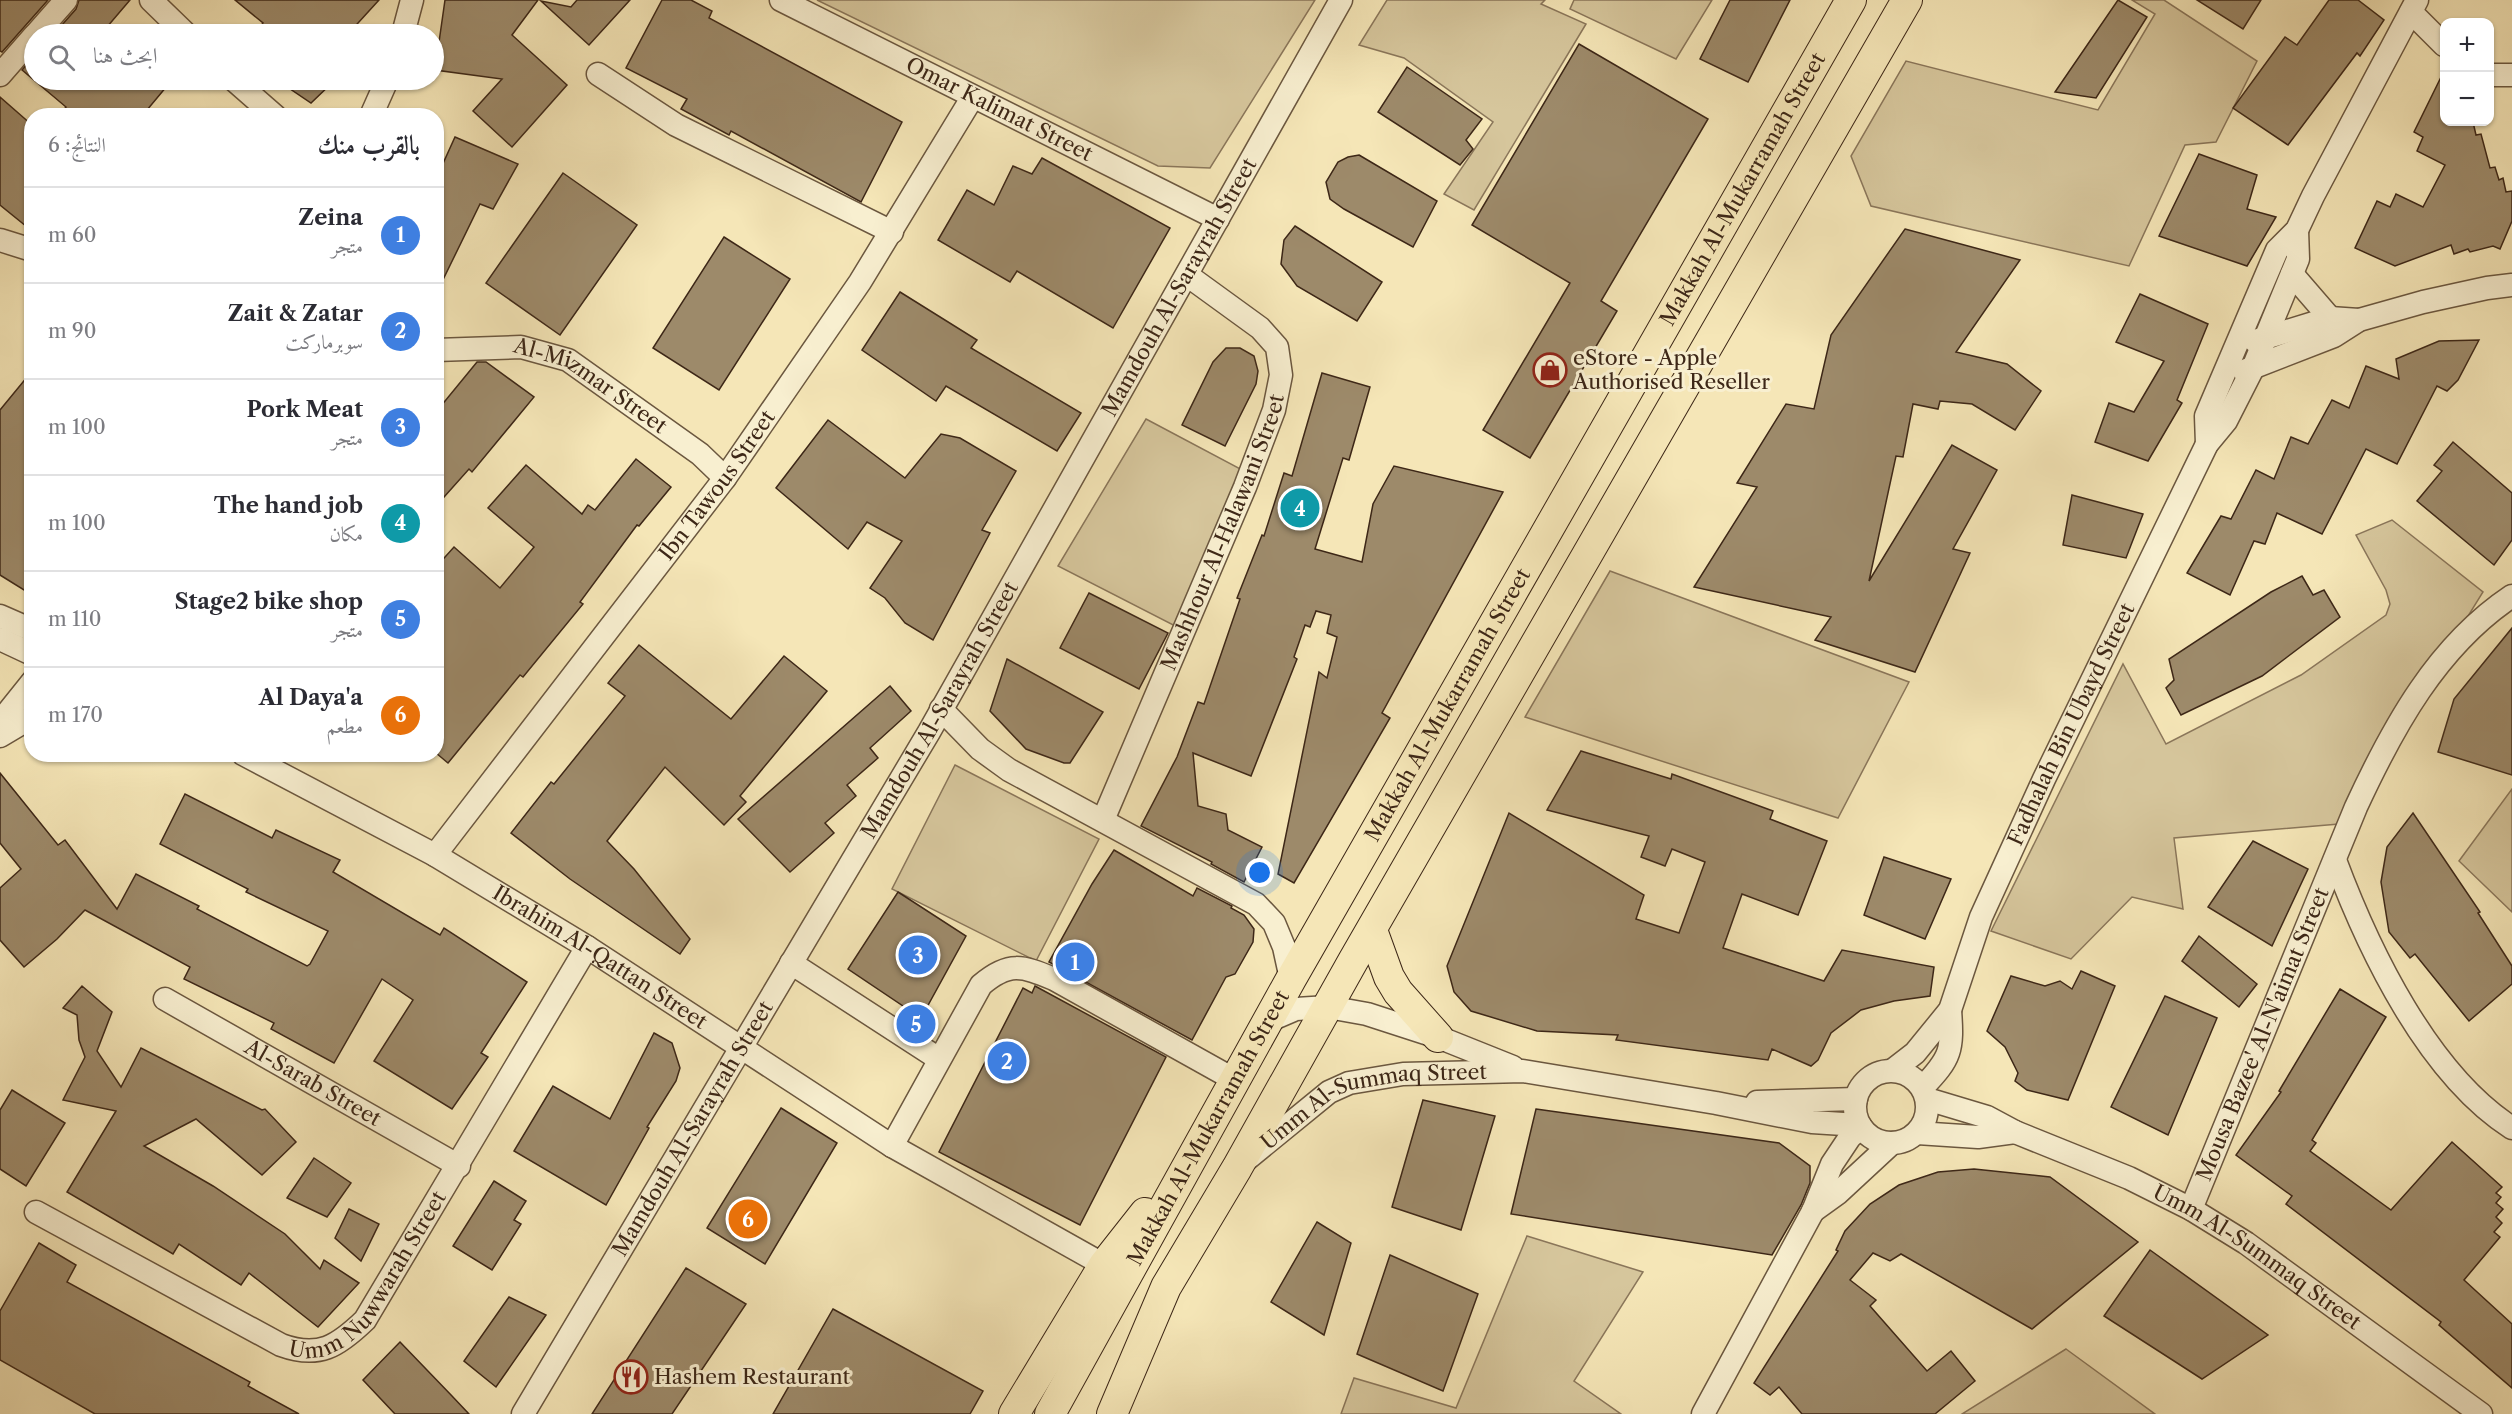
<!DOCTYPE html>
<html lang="ar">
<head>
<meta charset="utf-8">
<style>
  :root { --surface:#fff; --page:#f2f2f3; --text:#2b2b33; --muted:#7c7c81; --line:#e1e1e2; --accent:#ea580c }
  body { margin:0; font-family:"Libre Caslon Text",Amiri,serif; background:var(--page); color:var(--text); direction:rtl }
  .controls { position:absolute; right:18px; top:18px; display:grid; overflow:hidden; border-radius:12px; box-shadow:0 2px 4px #0004 }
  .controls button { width:54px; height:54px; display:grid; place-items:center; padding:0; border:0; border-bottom:2px solid var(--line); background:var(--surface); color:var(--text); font:30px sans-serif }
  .you { position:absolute; left:1260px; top:873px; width:21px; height:21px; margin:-15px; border:4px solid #fff; border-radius:50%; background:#1a73e8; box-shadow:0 0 0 9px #1a73e833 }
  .badge { display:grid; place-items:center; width:39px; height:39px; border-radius:50%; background:var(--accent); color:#fff; font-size:20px; font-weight:700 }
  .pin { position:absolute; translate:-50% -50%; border:3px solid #fff; box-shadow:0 2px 6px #0006 }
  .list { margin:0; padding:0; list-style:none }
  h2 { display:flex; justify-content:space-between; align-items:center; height:78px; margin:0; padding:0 24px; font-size:26px }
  h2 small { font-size:20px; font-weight:400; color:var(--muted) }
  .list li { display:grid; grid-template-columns:39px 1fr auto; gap:18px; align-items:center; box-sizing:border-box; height:96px; padding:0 24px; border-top:2px solid var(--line) }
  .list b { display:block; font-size:22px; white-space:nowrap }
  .list p { margin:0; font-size:20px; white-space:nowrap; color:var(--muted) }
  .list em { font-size:20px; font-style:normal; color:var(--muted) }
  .icon { flex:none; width:33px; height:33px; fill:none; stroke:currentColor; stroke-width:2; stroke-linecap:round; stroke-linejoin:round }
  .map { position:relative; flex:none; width:2512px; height:1414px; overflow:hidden; direction:ltr }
  .search { position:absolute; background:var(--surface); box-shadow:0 2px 4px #0004; left:24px; top:24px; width:420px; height:66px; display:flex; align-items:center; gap:15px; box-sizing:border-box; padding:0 21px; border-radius:33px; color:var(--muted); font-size:22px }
  .panel { position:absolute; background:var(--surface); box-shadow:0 2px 4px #0004; left:24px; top:108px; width:420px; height:654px; border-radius:24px; direction:rtl }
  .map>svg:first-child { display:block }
  .green { fill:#d6c69c; stroke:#8a765a; stroke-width:1.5 }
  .building { fill:#9d8a6a; stroke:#3d2717; stroke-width:1.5 }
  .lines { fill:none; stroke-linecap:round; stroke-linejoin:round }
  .minor-casing { stroke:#6b573f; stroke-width:25 }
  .major-casing { stroke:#3d2717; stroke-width:32 }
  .minor { stroke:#f8efd0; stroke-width:22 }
  .major { stroke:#f5e6b7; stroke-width:30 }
  .labels { text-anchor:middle; stroke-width:6; stroke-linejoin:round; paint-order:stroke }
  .street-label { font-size:21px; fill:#3d2717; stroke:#f8efd0 }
  .poi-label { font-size:21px; fill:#3d2717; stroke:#f8efd0; text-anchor:start }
</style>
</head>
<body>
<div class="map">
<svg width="2512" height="1414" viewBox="0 0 2512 1414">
  <rect width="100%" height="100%" fill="#f5e6b7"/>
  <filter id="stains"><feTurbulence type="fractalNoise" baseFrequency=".00333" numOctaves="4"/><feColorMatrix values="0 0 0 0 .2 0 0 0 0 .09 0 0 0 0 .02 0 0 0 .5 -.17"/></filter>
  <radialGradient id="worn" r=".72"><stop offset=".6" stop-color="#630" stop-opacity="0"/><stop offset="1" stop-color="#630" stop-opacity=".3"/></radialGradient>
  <g class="green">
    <polygon points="817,0 1315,0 1210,168 1158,166"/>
    <polygon points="1387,0 1545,0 1541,4 1586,24 1474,210 1444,194 1493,122 1404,58 1359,45"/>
    <polygon points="1574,0 1712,0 1676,59 1570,9"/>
    <polygon points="2132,0 2164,0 2257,61 2216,142 2185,145 2129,266 1871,206 1851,156 1906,61 2098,110 2155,14"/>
    <polygon points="1146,419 1248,473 1181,629 1058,566"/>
    <polygon points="2392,520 2483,592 2339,824 2174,838 2183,909 2132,897 2071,959 1991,931 2123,664 2166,744 2301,675 2386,615 2390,604 2386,590 2356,535"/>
    <polygon points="1610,571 1909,682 1838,818 1525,717"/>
    <polygon points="955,765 1099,839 1036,961 892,889"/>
    <polygon points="2512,789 2512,912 2459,861"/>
    <polygon points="1527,1236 1643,1272 1574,1381 1621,1414 1341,1414 1354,1378 1456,1408"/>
    <polygon points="2066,1349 2155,1414 1962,1414"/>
  </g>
  <g class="building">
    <polygon points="0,0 48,0 2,52 0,51"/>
    <polygon points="79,0 130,0 101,34 54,34 76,9"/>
    <polygon points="235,0 379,0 348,34 255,34 263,23"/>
    <polygon points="445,0 538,0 512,35 567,85 512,147 473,111 502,79 435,70"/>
    <polygon points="577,0 630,0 589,45 541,1 571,7"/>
    <polygon points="662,0 691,0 712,11 709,18 902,122 861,202 731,131 729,135 681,109 687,99 626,68"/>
    <polygon points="1730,0 1790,0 1748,82 1700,59"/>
    <polygon points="2118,0 2147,17 2096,98 2055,92"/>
    <polygon points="2197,0 2261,0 2243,29"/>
    <polygon points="2329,0 2358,0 2384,20 2360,56 2357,53 2288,145 2233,108 2285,37 2297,45"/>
    <polygon points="1579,44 1708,119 1601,301 1617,311 1530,458 1483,430 1570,283 1472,225"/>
    <polygon points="34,56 34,80 172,80 142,116 59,116 66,107 22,70"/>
    <polygon points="1407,67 1482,119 1466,140 1473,149 1460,165 1378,112"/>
    <polygon points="2445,69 2445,122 2473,122 2476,135 2481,134 2490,168 2495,167 2499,180 2503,178 2506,192 2512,191 2512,221 2500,249 2493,246 2470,252 2468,249 2454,254 2451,245 2395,266 2355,248 2377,201 2390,207 2396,194 2423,207 2445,165 2417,151 2423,137 2414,132"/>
    <polygon points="277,80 335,80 311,103"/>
    <polygon points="0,97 32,125 32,231 0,205"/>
    <polygon points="455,137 518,164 493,209 480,204 436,294 436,179"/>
    <polygon points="2199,154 2257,175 2247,209 2276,217 2247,266 2159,236"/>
    <polygon points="1359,155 1437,201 1413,247 1344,209 1330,199 1326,182 1338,162 1348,157"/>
    <polygon points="1042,158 1170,228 1113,328 1017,271 1010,282 938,240 967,190 994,205 1013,166 1032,174"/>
    <polygon points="563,173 637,225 560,335 486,283"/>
    <polygon points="1295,226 1382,282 1357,321 1297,286 1281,264 1284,240"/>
    <polygon points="1905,229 2020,260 1956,352 2007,364 2041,391 2015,430 1972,404 1940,401 1938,409 1913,404 1903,457 1896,456 1869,581 1952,445 1997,470 1953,549 1970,553 1915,672 1815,640 1831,617 1694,587 1757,487 1737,483 1786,404 1814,409 1831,335"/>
    <polygon points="724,237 790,279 719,390 653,348"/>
    <polygon points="900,292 977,340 971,348 1081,413 1057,451 946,386 936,401 862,350"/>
    <polygon points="2140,294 2208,324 2177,400 2182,403 2148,461 2095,442 2109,403 2134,412 2164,361 2116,342"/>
    <polygon points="2479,340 2458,380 2447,391 2437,386 2397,464 2366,449 2322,534 2277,513 2265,544 2254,541 2230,595 2187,573 2221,516 2231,519 2256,470 2274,479 2291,437 2308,444 2332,400 2349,408 2366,366 2399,379 2396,359 2439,341"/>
    <polygon points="1226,348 1240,348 1254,356 1258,371 1256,384 1225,446 1182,425 1213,362"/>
    <polygon points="477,362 486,362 534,397 472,472 469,469 436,506 436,412"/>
    <polygon points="32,371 32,595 0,575 0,410"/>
    <polygon points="1322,373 1370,387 1349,460 1343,458 1315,549 1362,562 1373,504 1394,466 1503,492 1382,713 1390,718 1294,883 1278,874 1319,672 1327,678 1337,637 1327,633 1331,615 1316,611 1310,627 1305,625 1294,657 1297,659 1251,776 1193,753 1198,806 1226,814 1228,830 1262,847 1244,882 1211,864 1212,862 1141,826 1177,757 1198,702 1204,704 1240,599 1237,598 1262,535 1264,536 1284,473 1292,476"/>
    <polygon points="828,420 905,478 941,434 960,438 1016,471 982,530 990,533 933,640 905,623 885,598 870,588 902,541 867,522 848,549 776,488"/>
    <polygon points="2453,442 2512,493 2512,540 2494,565 2417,501 2442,471 2434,465"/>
    <polygon points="636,459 671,487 639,526 637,525 580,602 583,604 523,677 520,675 448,763 436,753 436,567 454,547 500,588 534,547 488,508 526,465 582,514 588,505 595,510"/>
    <polygon points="2072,495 2143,514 2126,558 2063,545"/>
    <polygon points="2302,576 2313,595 2324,590 2340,617 2262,676 2181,715 2166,688 2174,680 2169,659 2271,592"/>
    <polygon points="1089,593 1168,633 1139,689 1060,648"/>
    <polygon points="2512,628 2512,775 2438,752 2454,699"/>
    <polygon points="639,645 731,719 784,656 827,691 740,796 746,802 724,825 665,767 607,841 634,869 690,939 680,954 570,879 511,833 551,782 554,784 625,696 608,683"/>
    <polygon points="1007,659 1103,712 1070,763 1064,763 1026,749 990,711"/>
    <polygon points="890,686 911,711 870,748 878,758 847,785 856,796 825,823 834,833 790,872 738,819"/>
    <polygon points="1581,751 1671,779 1672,774 1773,811 1770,819 1827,841 1798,915 1742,894 1723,948 1824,981 1842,950 1934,967 1930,996 1894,1001 1861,1010 1831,1033 1818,1060 1811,1066 1772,1049 1768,1060 1616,1040 1618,1035 1537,1031 1471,1011 1454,992 1447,966 1509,813 1644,895 1636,919 1679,933 1705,862 1672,849 1665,866 1641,857 1649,836 1547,810"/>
    <polygon points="0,773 58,845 65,840 117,909 136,874 199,906 197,909 307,966 310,964 328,931 246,892 248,889 160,844 185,794 272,838 276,830 340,860 333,872 440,935 444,928 527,982 481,1053 488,1057 452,1109 374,1061 413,1000 382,979 334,1063 271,1029 274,1023 184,979 190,967 85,910 57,939 24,967 0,940 0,888 21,869 0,843"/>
    <polygon points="2413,813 2480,912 2478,913 2512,966 2512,984 2469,1021 2415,954 2410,958 2389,932 2381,882 2387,847"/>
    <polygon points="2253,841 2308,869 2272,946 2208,907"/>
    <polygon points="1114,850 1193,896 1197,888 1232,906 1231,908 1244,915 1254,929 1253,942 1235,974 1226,977 1192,1040 1049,962 1092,884"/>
    <polygon points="1884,857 1951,879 1925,939 1864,915"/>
    <polygon points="898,892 966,936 921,1018 848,969"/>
    <polygon points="2199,936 2257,984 2239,1007 2182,961"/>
    <polygon points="2081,971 2115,986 2068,1100 2027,1090 2015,1081 2018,1073 2005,1047 1987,1031 2011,976 2045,986 2060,981 2072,989"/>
    <polygon points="82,986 112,1012 97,1051 121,1087 141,1048 262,1110 265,1109 296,1142 262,1175 196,1119 144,1146 213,1186 285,1234 320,1269 324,1260 359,1283 318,1327 249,1273 241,1285 179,1244 173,1254 67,1192 116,1111 63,1100 85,1057 79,1040 77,1015 63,1008"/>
    <polygon points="1035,986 1166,1057 1080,1225 939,1152 1023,988 1032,993"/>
    <polygon points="2340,989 2386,1017 2312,1140 2316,1143 2310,1151 2391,1210 2452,1142 2502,1187 2496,1193 2501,1197 2496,1203 2503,1209 2496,1217 2502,1223 2494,1232 2500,1237 2464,1280 2512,1324 2512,1388 2439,1325 2441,1322 2286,1204 2292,1196 2236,1155 2281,1092 2279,1091"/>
    <polygon points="2165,996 2217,1018 2168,1135 2111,1107"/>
    <polygon points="654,1033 672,1043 680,1068 676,1081 647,1127 649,1128 606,1205 514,1151 553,1086 610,1119"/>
    <polygon points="12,1090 65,1123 26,1186 0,1169 0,1110"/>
    <polygon points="1423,1100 1495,1116 1461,1230 1392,1207"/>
    <polygon points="781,1108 837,1143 765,1264 707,1228"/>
    <polygon points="1536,1109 1779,1143 1810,1166 1810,1183 1801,1205 1772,1255 1511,1214"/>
    <polygon points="314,1158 351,1183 327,1217 287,1198"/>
    <polygon points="1974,1169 2050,1177 2138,1242 2032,1329 1901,1254 1890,1261 1873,1253 1850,1280 1876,1300 1870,1306 1927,1371 1951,1351 1975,1381 1935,1414 1802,1414 1779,1387 1770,1395 1754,1383 1838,1251 1836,1250 1845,1231 1870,1204 1899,1185 1938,1172"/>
    <polygon points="494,1181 526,1201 514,1220 521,1224 492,1270 453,1246"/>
    <polygon points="349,1209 379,1224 361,1261 335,1238"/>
    <polygon points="1317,1222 1351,1243 1324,1335 1271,1302"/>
    <polygon points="39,1243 76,1265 67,1282 250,1382 248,1386 299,1414 95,1414 0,1360 0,1311"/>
    <polygon points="2150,1250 2268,1335 2202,1379 2104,1316"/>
    <polygon points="1390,1255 1478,1294 1443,1391 1357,1354"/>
    <polygon points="686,1268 746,1304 672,1414 592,1414"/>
    <polygon points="509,1297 546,1315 496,1387 464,1361"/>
    <polygon points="833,1309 983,1391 970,1414 773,1414"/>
    <polygon points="400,1342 452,1396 469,1414 395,1414 363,1380"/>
  </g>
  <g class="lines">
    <g class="minor-casing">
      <g id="minor">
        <polyline points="151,0 186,34"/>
        <path id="s1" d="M 781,0 L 1218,219"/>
        <polyline points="2411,12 2444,45"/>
        <polyline points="36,34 66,0"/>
        <polyline points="403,34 412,0"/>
        <polyline points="598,74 676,125 892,232"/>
        <polyline points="0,75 34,36"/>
        <polyline points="2490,75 2512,75"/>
        <polyline points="234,80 275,116"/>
        <polyline points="371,116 387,80"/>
        <polyline points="0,240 32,250"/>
        <polyline points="2292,274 2330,318"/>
        <polyline points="2255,341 2330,318 2359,320"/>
        <path id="s2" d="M 436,350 L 521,347 L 568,360 L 700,454 L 725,478"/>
        <polyline points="2244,371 2334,336 2359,320 2423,302 2487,288 2512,285"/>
        <polyline points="2207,444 2206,416 2277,250 2297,230 2313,196 2417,0"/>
        <polyline points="0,616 32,630"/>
        <polyline points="0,639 32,654"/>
        <polyline points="941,709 980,749 1009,770 1256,904 1274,923 1284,947 1291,979"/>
        <polyline points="0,722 32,682"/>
        <polyline points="0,736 32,717"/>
        <path id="s3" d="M 243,754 L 435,855 L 587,947 L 892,1146 L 1104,1265"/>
        <path id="s4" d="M 1103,820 L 1245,487 L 1274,410 L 1281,375 L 1277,347 L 1260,328 L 1187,275"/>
        <path id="s5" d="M 435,855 L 725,478 L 860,282 L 972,98"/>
        <path d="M 2335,860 C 2369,951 2428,1074 2512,1128"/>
        <polyline points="791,963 939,1059"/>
        <path id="s6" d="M 165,999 L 459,1166"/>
        <polyline points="1268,1021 1296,1009 1328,1007 1367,1014 1438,1037 1513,1067"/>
        <path id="s7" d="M 1893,1070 L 1915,1053 L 1950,1010 L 1981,917 L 2044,779 L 2207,444 L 2226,421 L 2253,368 L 2298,259 L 2297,230"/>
        <circle cx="1891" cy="1107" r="36"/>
        <path d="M 1923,1087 C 1951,1058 1953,1050 1950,1010"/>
        <path id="s8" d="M 1927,1099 L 1987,1117 L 2015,1132 L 2129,1178 L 2191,1209 L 2246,1243 L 2481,1414"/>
        <polyline points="1757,1102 1856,1099"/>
        <polyline points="1917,1133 1978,1137 2015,1132"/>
        <path d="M 892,1146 L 981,985 C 1009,961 1022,966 1054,979 L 1235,1080"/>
        <path id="s9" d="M 1247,1159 L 1329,1092 L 1349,1083 L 1403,1074 L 1523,1071 L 1716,1103 L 1812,1122 L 1859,1125"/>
        <path id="s10" d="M 2191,1209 L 2356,807 C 2393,727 2437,646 2512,596"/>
        <polyline points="1813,1211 1838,1193 1892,1143"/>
        <path id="s11" d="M 36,1212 L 281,1345 C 319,1359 338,1346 365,1320 L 587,947"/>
        <path id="s12" d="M 523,1414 L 929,732 L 1341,0"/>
        <polyline points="1703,1414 1813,1211 1832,1164 1850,1137 1861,1127"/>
      </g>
    </g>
    <g class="major-casing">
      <g id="major">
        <polyline points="1372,930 1389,977 1398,992 1438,1037"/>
        <polyline points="1014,1414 1104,1265 1145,1213"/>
        <path id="s13" d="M 1050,1414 L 1291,979 L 1851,0"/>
        <polyline points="1112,1414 1166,1287 1237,1168 1353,961 1907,0"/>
      </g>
    </g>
    <use href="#minor" class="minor"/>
    <use href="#major" class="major"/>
  </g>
  <defs>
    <g id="shop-ring" transform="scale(1.725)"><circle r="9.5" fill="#f8efd0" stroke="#8f2418" stroke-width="1.5"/><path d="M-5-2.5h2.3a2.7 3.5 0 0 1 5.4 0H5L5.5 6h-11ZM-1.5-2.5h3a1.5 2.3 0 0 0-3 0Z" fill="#8f2418"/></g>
    <g id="restaurant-ring" transform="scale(1.725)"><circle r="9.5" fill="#f8efd0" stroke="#8f2418" stroke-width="1.5"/><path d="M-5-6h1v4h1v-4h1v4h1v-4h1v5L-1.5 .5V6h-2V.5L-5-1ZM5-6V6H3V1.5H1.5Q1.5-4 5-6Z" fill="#8f2418"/></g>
  </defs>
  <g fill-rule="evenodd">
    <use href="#shop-ring" x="1550" y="370"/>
    <use href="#restaurant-ring" x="631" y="1377"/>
  </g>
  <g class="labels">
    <g class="street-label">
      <text dy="7" stroke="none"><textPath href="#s1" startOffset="244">Omar Kalimat Street</textPath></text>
      <text dy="7" stroke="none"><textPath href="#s13" startOffset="1407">Makkah Al-Mukarramah Street</textPath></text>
      <text dy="7" stroke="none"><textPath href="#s12" startOffset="1304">Mamdouh Al-Sarayrah Street</textPath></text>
      <text dy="7" stroke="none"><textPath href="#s2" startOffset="165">Al-Mizmar Street</textPath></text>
      <text dy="7" stroke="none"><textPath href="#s5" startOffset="465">Ibn Tawous Street</textPath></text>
      <text dy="7" stroke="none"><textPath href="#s4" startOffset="312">Mashhour Al-Halawani Street</textPath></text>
      <text dy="7" stroke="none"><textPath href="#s13" startOffset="813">Makkah Al-Mukarramah Street</textPath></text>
      <text dy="7" stroke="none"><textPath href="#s12" startOffset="818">Mamdouh Al-Sarayrah Street</textPath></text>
      <text dy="7" stroke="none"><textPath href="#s7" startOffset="394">Fadhalah Bin Ubayd Street</textPath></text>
      <text dy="7" stroke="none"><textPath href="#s3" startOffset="411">Ibrahim Al-Qattan Street</textPath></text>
      <text dy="7" stroke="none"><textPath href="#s10" startOffset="189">Mousa Bazee' Al-N'aimat Street</textPath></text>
      <text dy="7" stroke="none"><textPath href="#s6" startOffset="170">Al-Sarab Street</textPath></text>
      <text dy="7" stroke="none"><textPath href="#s9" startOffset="144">Umm Al-Summaq Street</textPath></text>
      <text dy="7" stroke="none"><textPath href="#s13" startOffset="327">Makkah Al-Mukarramah Street</textPath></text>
      <text dy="7" stroke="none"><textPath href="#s12" startOffset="332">Mamdouh Al-Sarayrah Street</textPath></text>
      <text dy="7" stroke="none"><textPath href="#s8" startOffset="368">Umm Al-Summaq Street</textPath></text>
      <text dy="7" stroke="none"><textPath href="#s11" startOffset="404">Umm Nuwwarah Street</textPath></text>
    </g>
    <g class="poi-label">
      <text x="1573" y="365">eStore - Apple<tspan x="1573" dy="24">Authorised Reseller</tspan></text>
      <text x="654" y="1384">Hashem Restaurant</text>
    </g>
  </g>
  <rect width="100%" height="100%" filter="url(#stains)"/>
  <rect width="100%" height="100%" fill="url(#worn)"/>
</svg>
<div class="controls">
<button>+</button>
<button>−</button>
</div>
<div class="you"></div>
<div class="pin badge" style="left:1075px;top:962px;background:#3f7fe0">1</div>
<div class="pin badge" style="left:1007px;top:1061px;background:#3f7fe0">2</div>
<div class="pin badge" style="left:918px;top:955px;background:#3f7fe0">3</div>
<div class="pin badge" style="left:1300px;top:508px;background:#0f9aa8">4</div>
<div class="pin badge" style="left:916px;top:1024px;background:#3f7fe0">5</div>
<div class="pin badge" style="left:748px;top:1219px;background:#e8710a">6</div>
<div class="search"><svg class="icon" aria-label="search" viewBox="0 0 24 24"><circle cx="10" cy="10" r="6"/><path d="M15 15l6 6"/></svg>ابحث هنا</div>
<section class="panel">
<h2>بالقرب منك<small>النتائج: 6</small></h2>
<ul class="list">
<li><span class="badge" style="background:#3f7fe0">1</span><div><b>Zeina</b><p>متجر</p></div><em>60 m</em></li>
<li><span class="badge" style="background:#3f7fe0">2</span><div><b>Zait &amp; Zatar</b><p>سوبرماركت</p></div><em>90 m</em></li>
<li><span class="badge" style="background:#3f7fe0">3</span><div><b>Pork Meat</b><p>متجر</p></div><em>100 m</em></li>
<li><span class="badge" style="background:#0f9aa8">4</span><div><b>The hand job</b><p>مكان</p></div><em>100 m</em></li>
<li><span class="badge" style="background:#3f7fe0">5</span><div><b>Stage2 bike shop</b><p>متجر</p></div><em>110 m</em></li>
<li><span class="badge" style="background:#e8710a">6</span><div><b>Al Daya'a</b><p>مطعم</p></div><em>170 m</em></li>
</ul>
</section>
</div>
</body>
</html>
